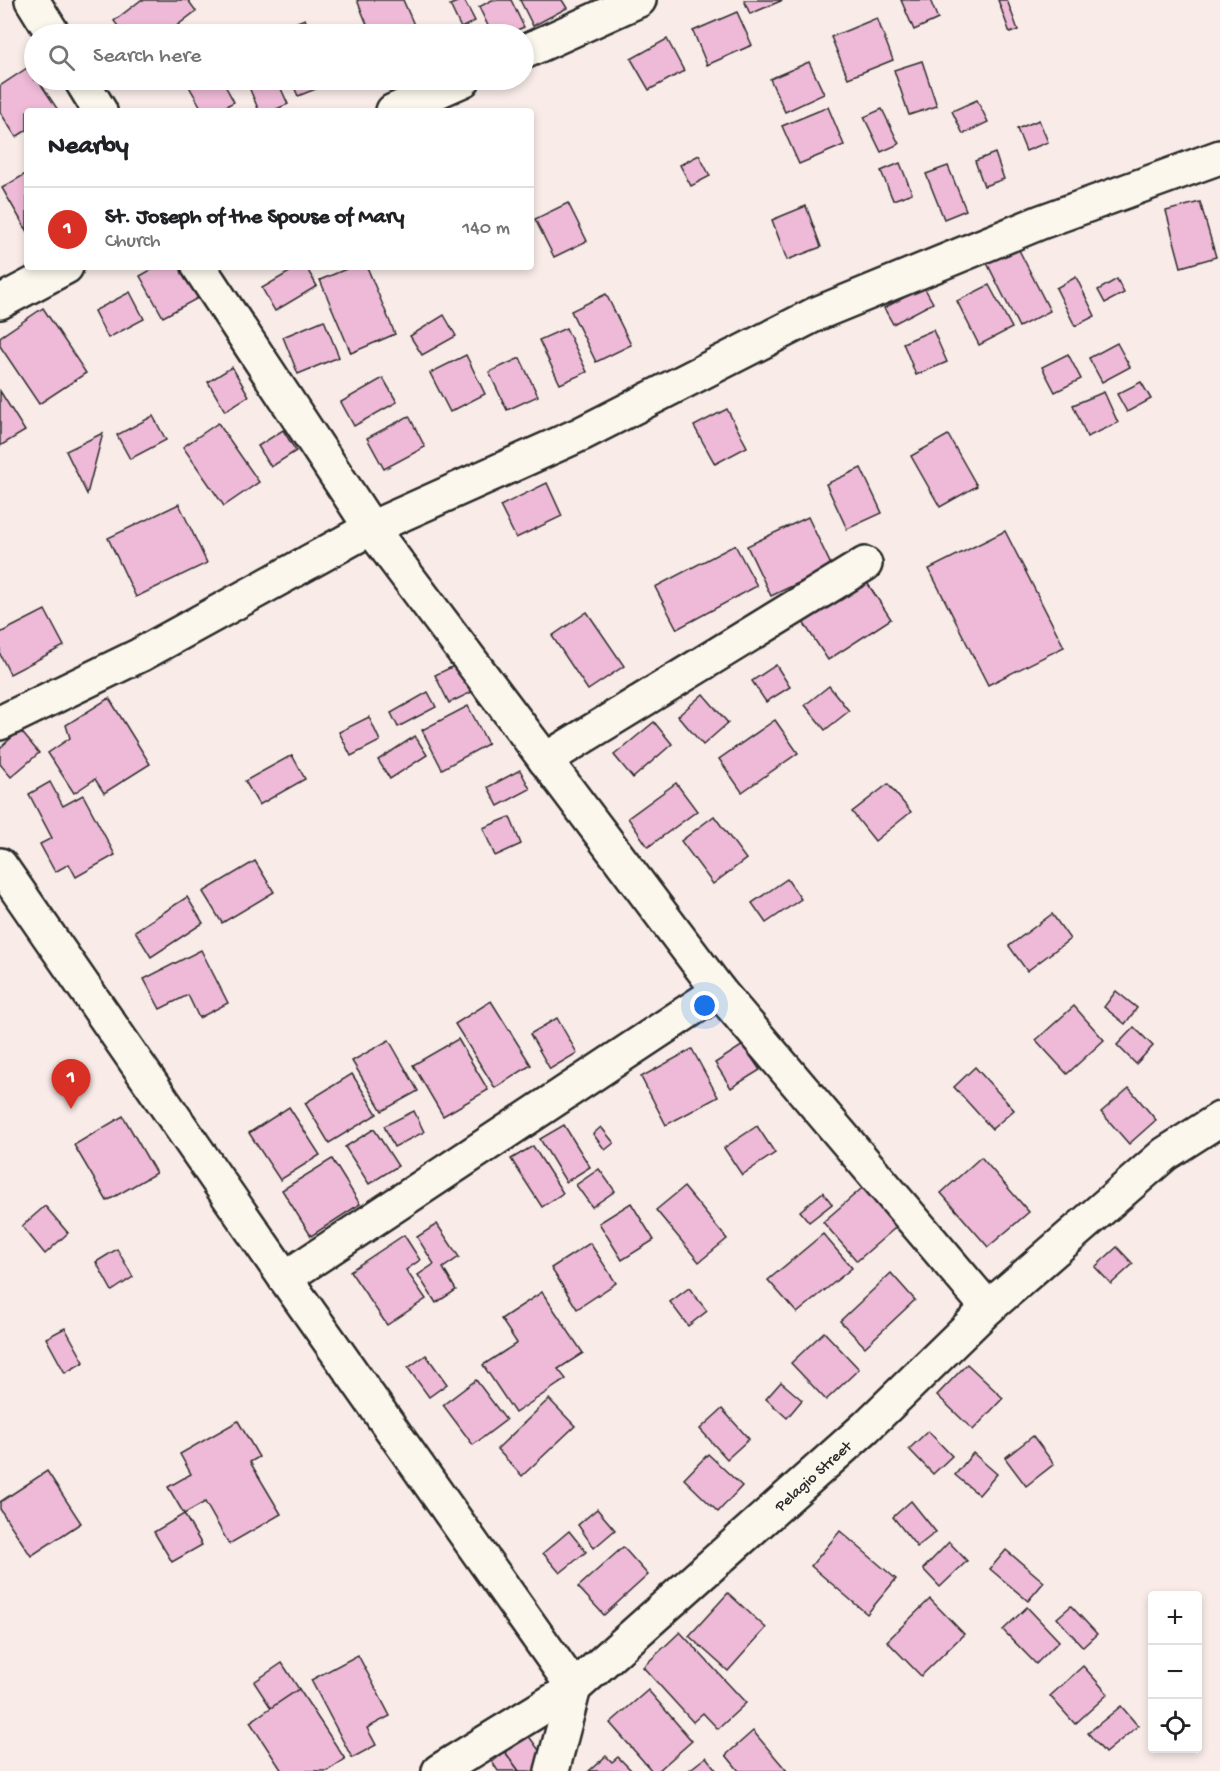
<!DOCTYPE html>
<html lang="en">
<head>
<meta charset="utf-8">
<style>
  :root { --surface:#fff; --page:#f2f2f2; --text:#202124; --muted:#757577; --line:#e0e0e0; --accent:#d93025 }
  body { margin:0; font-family:"Gochi Hand",sans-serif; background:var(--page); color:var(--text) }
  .controls { position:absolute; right:18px; bottom:18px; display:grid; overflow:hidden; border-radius:6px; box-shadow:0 3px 9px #0003 }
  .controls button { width:54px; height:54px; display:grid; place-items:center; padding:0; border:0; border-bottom:2px solid var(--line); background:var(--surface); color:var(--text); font:30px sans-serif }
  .you { position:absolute; left:705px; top:1006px; width:21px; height:21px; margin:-15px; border:4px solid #fff; border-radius:50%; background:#1a73e8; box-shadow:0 0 0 9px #1a73e833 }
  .badge { display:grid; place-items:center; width:39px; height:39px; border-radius:50%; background:var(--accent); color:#fff; font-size:20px; font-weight:700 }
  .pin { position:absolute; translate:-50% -50px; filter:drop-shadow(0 2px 3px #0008) }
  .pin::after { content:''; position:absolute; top:32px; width:21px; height:18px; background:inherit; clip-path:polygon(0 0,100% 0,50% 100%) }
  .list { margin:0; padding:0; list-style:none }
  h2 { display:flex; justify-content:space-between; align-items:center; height:78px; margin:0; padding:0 24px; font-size:26px }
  h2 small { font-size:20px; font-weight:400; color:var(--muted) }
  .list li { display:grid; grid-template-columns:39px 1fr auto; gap:18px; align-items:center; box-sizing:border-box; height:84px; padding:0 24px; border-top:2px solid var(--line) }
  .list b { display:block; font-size:22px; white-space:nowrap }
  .list p { margin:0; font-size:20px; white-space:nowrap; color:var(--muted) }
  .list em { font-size:20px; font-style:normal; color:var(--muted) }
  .icon { flex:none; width:33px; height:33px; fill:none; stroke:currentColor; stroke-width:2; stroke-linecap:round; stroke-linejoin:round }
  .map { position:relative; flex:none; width:1220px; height:1771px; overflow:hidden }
  .search { position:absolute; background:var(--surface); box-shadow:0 3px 9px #0003; left:24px; top:24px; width:510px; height:66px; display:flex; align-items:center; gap:15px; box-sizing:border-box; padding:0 21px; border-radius:33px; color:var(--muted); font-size:22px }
  .panel { position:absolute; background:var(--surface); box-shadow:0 3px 9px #0003; left:24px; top:108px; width:510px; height:162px; border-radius:6px }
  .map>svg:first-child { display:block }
  .building { fill:#eebad7; stroke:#2b2b2b; stroke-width:1.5 }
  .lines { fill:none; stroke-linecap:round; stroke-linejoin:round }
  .minor-casing { stroke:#2b2b2b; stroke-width:38 }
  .minor { stroke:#fbf7ec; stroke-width:33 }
  .labels { text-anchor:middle; stroke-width:6; stroke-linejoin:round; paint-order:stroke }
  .street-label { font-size:16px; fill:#2b2b2b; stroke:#fbf7ec }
</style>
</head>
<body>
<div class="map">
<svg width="1220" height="1771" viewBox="0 0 1220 1771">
  <rect width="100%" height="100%" fill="#f8ebe8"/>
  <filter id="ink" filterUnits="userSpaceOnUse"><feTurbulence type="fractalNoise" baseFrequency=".0167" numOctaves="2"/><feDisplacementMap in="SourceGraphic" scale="12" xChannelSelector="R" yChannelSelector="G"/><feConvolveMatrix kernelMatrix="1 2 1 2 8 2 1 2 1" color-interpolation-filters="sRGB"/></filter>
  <g filter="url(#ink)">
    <g class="building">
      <polygon points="141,0 188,0 196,11 166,34 124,34 114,21"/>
      <polygon points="357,0 403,0 418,34 371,34"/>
      <polygon points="462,0 464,0 475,21 461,28 450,5"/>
      <polygon points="492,0 511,0 524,27 508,34 492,34 479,7"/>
      <polygon points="520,0 562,0 567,8 533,26"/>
      <polygon points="744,0 783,0 750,14"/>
      <polygon points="901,0 930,0 938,19 914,30"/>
      <polygon points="998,0 1007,0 1018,30 1010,33"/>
      <polygon points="737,12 752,45 707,65 693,31"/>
      <polygon points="877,18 893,60 848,78 831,37"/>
      <polygon points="305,19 311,34 273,34 272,32"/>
      <polygon points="667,39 684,71 649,90 631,59"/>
      <polygon points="922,61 937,106 909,115 894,70"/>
      <polygon points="809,62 824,94 785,112 770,79"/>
      <polygon points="30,66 34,74 34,80 38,80 58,110 27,111 27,130 16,137 0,112 0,86"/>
      <polygon points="188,80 222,80 234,102 217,111 203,111 186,81"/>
      <polygon points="246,80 277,80 288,104 272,111 259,111"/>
      <polygon points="291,80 329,80 331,83 298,96"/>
      <polygon points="384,80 408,80 389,89"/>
      <polygon points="977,100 988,122 963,134 952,111"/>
      <polygon points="828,107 844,145 799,164 782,126"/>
      <polygon points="882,109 899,144 881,152 864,117"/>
      <polygon points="1039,120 1048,142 1026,151 1017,129"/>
      <polygon points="995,153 1004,179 984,186 975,161"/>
      <polygon points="699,155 710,176 691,186 680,165"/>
      <polygon points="900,163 912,193 893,200 881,171"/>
      <polygon points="948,166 966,210 944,219 926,174"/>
      <polygon points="27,173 27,231 2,188"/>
      <polygon points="1200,202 1216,257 1181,267 1166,211"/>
      <polygon points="568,203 587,241 554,257 535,219"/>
      <polygon points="806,206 821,247 787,260 772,220"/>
      <polygon points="1018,248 1050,311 1019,327 987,263"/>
      <polygon points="156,267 180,267 198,298 163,317 140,276"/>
      <polygon points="298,267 306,267 317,286 275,311 262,288"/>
      <polygon points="351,267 367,267 395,334 351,353 320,280"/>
      <polygon points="1076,277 1095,316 1075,326 1056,288"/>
      <polygon points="1117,279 1124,293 1105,303 1098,290"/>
      <polygon points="989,285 1012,328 979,345 957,301"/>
      <polygon points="924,287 933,303 893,324 884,308"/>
      <polygon points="130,292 144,319 108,338 94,311"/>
      <polygon points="606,294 631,345 596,362 571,311"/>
      <polygon points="43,308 86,373 39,404 0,346 0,337"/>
      <polygon points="444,315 456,336 422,355 410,336"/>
      <polygon points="324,320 339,357 298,374 283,337"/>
      <polygon points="566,328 587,372 560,384 539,340"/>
      <polygon points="933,330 947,362 916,375 903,343"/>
      <polygon points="1117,343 1130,367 1102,382 1089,358"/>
      <polygon points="1068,354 1081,379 1055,392 1042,367"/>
      <polygon points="466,355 485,394 450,412 430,373"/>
      <polygon points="520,358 538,396 507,410 489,372"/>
      <polygon points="232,367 249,396 225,411 208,382"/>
      <polygon points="383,378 397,402 354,426 341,402"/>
      <polygon points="1141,382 1151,399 1127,412 1117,394"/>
      <polygon points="0,391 25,431 0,446"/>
      <polygon points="1104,392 1118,423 1087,437 1073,405"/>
      <polygon points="727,409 747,447 715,464 694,426"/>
      <polygon points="153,416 166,440 130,459 117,435"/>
      <polygon points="409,416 425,447 384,469 367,438"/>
      <polygon points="218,423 259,482 224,506 183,447"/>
      <polygon points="283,430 296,451 271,467 258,446"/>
      <polygon points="103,433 87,494 66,451"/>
      <polygon points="948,435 977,486 940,507 911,456"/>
      <polygon points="861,468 882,513 847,529 826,484"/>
      <polygon points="547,483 562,516 516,538 500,506"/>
      <polygon points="179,504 207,563 136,597 108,538"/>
      <polygon points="808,517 832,567 771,596 747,546"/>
      <polygon points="1005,531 1064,647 988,685 929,569"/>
      <polygon points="735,545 757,586 677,629 655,587"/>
      <polygon points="862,575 891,619 828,660 799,616"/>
      <polygon points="45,610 64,646 10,674 0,654 0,633"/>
      <polygon points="587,612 624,666 588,690 552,636"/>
      <polygon points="458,664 472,692 449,703 435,675"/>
      <polygon points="776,665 790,687 766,702 752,681"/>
      <polygon points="829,686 849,711 825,730 805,705"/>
      <polygon points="428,692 436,707 398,727 391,713"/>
      <polygon points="703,694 728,723 703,745 678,716"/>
      <polygon points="109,698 150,764 104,793 95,779 74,793 48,753 70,738 66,725"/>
      <polygon points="468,706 488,744 442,769 422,730"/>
      <polygon points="369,717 380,741 351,756 339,732"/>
      <polygon points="775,720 798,753 742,792 719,759"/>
      <polygon points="654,722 672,744 633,778 614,755"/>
      <polygon points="20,730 39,753 11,777 0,764 0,748"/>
      <polygon points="415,736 427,755 390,779 378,760"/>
      <polygon points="292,755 305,779 259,805 245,781"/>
      <polygon points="520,770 530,789 498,806 488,787"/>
      <polygon points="50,782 63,806 83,795 115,855 76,877 69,864 55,872 40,844 52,838 29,794"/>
      <polygon points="676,783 697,811 648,847 628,818"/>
      <polygon points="888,784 911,812 875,841 852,812"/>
      <polygon points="714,816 746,859 713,884 681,841"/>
      <polygon points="510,817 521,844 495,856 483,828"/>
      <polygon points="255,861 274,892 222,923 203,892"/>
      <polygon points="787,879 801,899 766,923 752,903"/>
      <polygon points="187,897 203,923 151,957 135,931"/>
      <polygon points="1052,914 1070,939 1027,971 1009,946"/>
      <polygon points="201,950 228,1003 199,1018 188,995 160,1009 144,979"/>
      <polygon points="1116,991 1137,1008 1125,1024 1104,1007"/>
      <polygon points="491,1001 531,1065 495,1088 455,1024"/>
      <polygon points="1074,1006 1104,1040 1067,1074 1036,1040"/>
      <polygon points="557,1018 577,1053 550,1069 530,1034"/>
      <polygon points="1134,1027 1153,1046 1136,1064 1117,1045"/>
      <polygon points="458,1039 488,1090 443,1116 413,1065"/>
      <polygon points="389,1040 418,1091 382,1111 352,1061"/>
      <polygon points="743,1045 760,1070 731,1088 715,1063"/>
      <polygon points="692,1049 718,1097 666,1125 641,1077"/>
      <polygon points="975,1067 1014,1110 992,1129 954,1087"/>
      <polygon points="352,1074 377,1114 329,1143 305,1103"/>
      <polygon points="1129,1088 1156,1120 1129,1144 1101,1112"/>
      <polygon points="289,1107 320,1155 280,1180 249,1133"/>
      <polygon points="414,1111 424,1132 394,1147 384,1126"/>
      <polygon points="123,1116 156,1173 107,1201 74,1145"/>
      <polygon points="564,1125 590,1167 566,1182 540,1139"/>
      <polygon points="757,1126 775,1153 742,1175 724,1148"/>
      <polygon points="601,1127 614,1143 605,1150 593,1134"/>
      <polygon points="374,1129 398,1166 369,1184 345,1147"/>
      <polygon points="533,1146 563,1193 542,1207 511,1159"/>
      <polygon points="981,1157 1029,1212 988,1247 941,1193"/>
      <polygon points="332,1159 360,1204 311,1236 282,1190"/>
      <polygon points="599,1169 615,1191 592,1207 576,1185"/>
      <polygon points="868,1183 902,1222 857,1261 823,1222"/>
      <polygon points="684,1187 727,1239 699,1262 656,1210"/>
      <polygon points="823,1192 832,1204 809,1222 800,1211"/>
      <polygon points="631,1203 654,1240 622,1260 599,1223"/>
      <polygon points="45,1206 68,1233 45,1254 22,1226"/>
      <polygon points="437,1224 459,1257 443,1268 456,1290 436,1303 418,1275 434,1264 417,1237"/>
      <polygon points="823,1234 852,1268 797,1313 768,1280"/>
      <polygon points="404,1235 420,1260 406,1270 426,1299 387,1325 350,1271"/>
      <polygon points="590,1243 616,1283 577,1309 551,1268"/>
      <polygon points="1117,1247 1133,1264 1111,1284 1095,1267"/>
      <polygon points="117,1249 133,1277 112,1291 96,1262"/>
      <polygon points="891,1273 915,1300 865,1347 840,1321"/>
      <polygon points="689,1288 707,1311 688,1326 670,1302"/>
      <polygon points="542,1292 583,1353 558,1369 566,1379 515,1413 483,1365 517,1343 501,1319"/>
      <polygon points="65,1328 84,1362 65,1373 46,1338"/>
      <polygon points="824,1332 859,1369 826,1400 791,1363"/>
      <polygon points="426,1355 447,1384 429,1397 408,1368"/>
      <polygon points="967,1364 1003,1398 973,1430 937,1395"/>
      <polygon points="476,1380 506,1420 473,1445 443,1405"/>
      <polygon points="781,1382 802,1400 787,1418 766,1399"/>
      <polygon points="549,1399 575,1426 522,1476 497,1449"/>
      <polygon points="722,1409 749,1439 727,1459 700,1429"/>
      <polygon points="238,1421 259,1457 250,1462 281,1514 229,1544 205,1502 184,1514 168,1487 191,1474 180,1454"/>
      <polygon points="928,1431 952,1456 933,1474 909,1449"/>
      <polygon points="1033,1436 1054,1464 1026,1486 1005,1458"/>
      <polygon points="973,1453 997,1474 979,1495 955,1475"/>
      <polygon points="708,1454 742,1486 718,1512 684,1479"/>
      <polygon points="47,1471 81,1523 31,1556 0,1509 0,1502"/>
      <polygon points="911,1501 936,1532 917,1547 893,1517"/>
      <polygon points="597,1509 615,1530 594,1548 578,1525"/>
      <polygon points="184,1514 202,1545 172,1562 154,1532"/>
      <polygon points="569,1531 586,1552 560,1573 543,1553"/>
      <polygon points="840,1531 896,1579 867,1614 811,1566"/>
      <polygon points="949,1542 967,1561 940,1587 923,1569"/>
      <polygon points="623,1547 648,1575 604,1615 578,1587"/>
      <polygon points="1006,1550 1044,1582 1028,1601 990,1569"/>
      <polygon points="728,1593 766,1628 728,1671 689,1636"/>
      <polygon points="930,1599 964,1634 921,1676 887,1641"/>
      <polygon points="1071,1606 1097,1634 1083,1647 1057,1618"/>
      <polygon points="1027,1607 1059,1641 1036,1664 1003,1630"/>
      <polygon points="680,1632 746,1703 718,1729 703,1713 693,1722 643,1667"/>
      <polygon points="358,1655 390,1716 367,1728 376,1745 352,1758 311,1680"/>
      <polygon points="282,1663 299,1689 271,1708 254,1682"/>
      <polygon points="1083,1666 1108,1694 1075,1724 1050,1696"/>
      <polygon points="299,1689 345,1759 327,1771 282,1771 250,1722"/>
      <polygon points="648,1690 692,1741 658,1771 652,1771 610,1723"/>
      <polygon points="1121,1706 1138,1726 1105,1753 1088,1733"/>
      <polygon points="753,1731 787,1771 739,1771 726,1755"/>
      <polygon points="528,1735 549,1764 540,1771 519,1771 505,1752"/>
      <polygon points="505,1752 519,1771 498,1771 492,1762"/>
      <polygon points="606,1756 612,1762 618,1757 632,1771 589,1771"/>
      <polygon points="706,1757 717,1771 688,1771"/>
    </g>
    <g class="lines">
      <g class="minor-casing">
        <g id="minor">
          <polyline points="32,0 53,34"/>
          <polyline points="524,52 639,0"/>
          <polyline points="81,80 100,111"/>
          <polyline points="393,111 463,80"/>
          <polyline points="199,267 371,528 719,991 988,1308"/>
          <polyline points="0,302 66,267"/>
          <polyline points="0,723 140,655 371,528 581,434 816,314 1041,222 1220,157"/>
          <polyline points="545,760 865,564"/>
          <polyline points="0,865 285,1278 574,1688 552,1771"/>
          <polyline points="285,1278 719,991"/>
          <polyline points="439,1771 574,1688 866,1427 988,1308 1165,1154 1220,1119"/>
        </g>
      </g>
      <use href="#minor" class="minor"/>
    </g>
  </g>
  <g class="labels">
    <g class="street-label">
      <text transform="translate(812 1475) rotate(-42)" y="6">Pelagio Street</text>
    </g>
  </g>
</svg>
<div class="controls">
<button>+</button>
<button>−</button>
<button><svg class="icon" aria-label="locate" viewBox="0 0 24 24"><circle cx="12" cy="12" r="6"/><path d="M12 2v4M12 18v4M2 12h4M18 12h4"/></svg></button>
</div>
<div class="you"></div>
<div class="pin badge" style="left:71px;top:1109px">1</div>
<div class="search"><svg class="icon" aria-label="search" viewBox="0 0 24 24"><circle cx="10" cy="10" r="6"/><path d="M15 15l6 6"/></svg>Search here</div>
<section class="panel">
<h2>Nearby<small></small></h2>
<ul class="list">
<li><span class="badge">1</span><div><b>St. Joseph of the Spouse of Mary</b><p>Church</p></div><em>140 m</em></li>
</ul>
</section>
</div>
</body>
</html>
